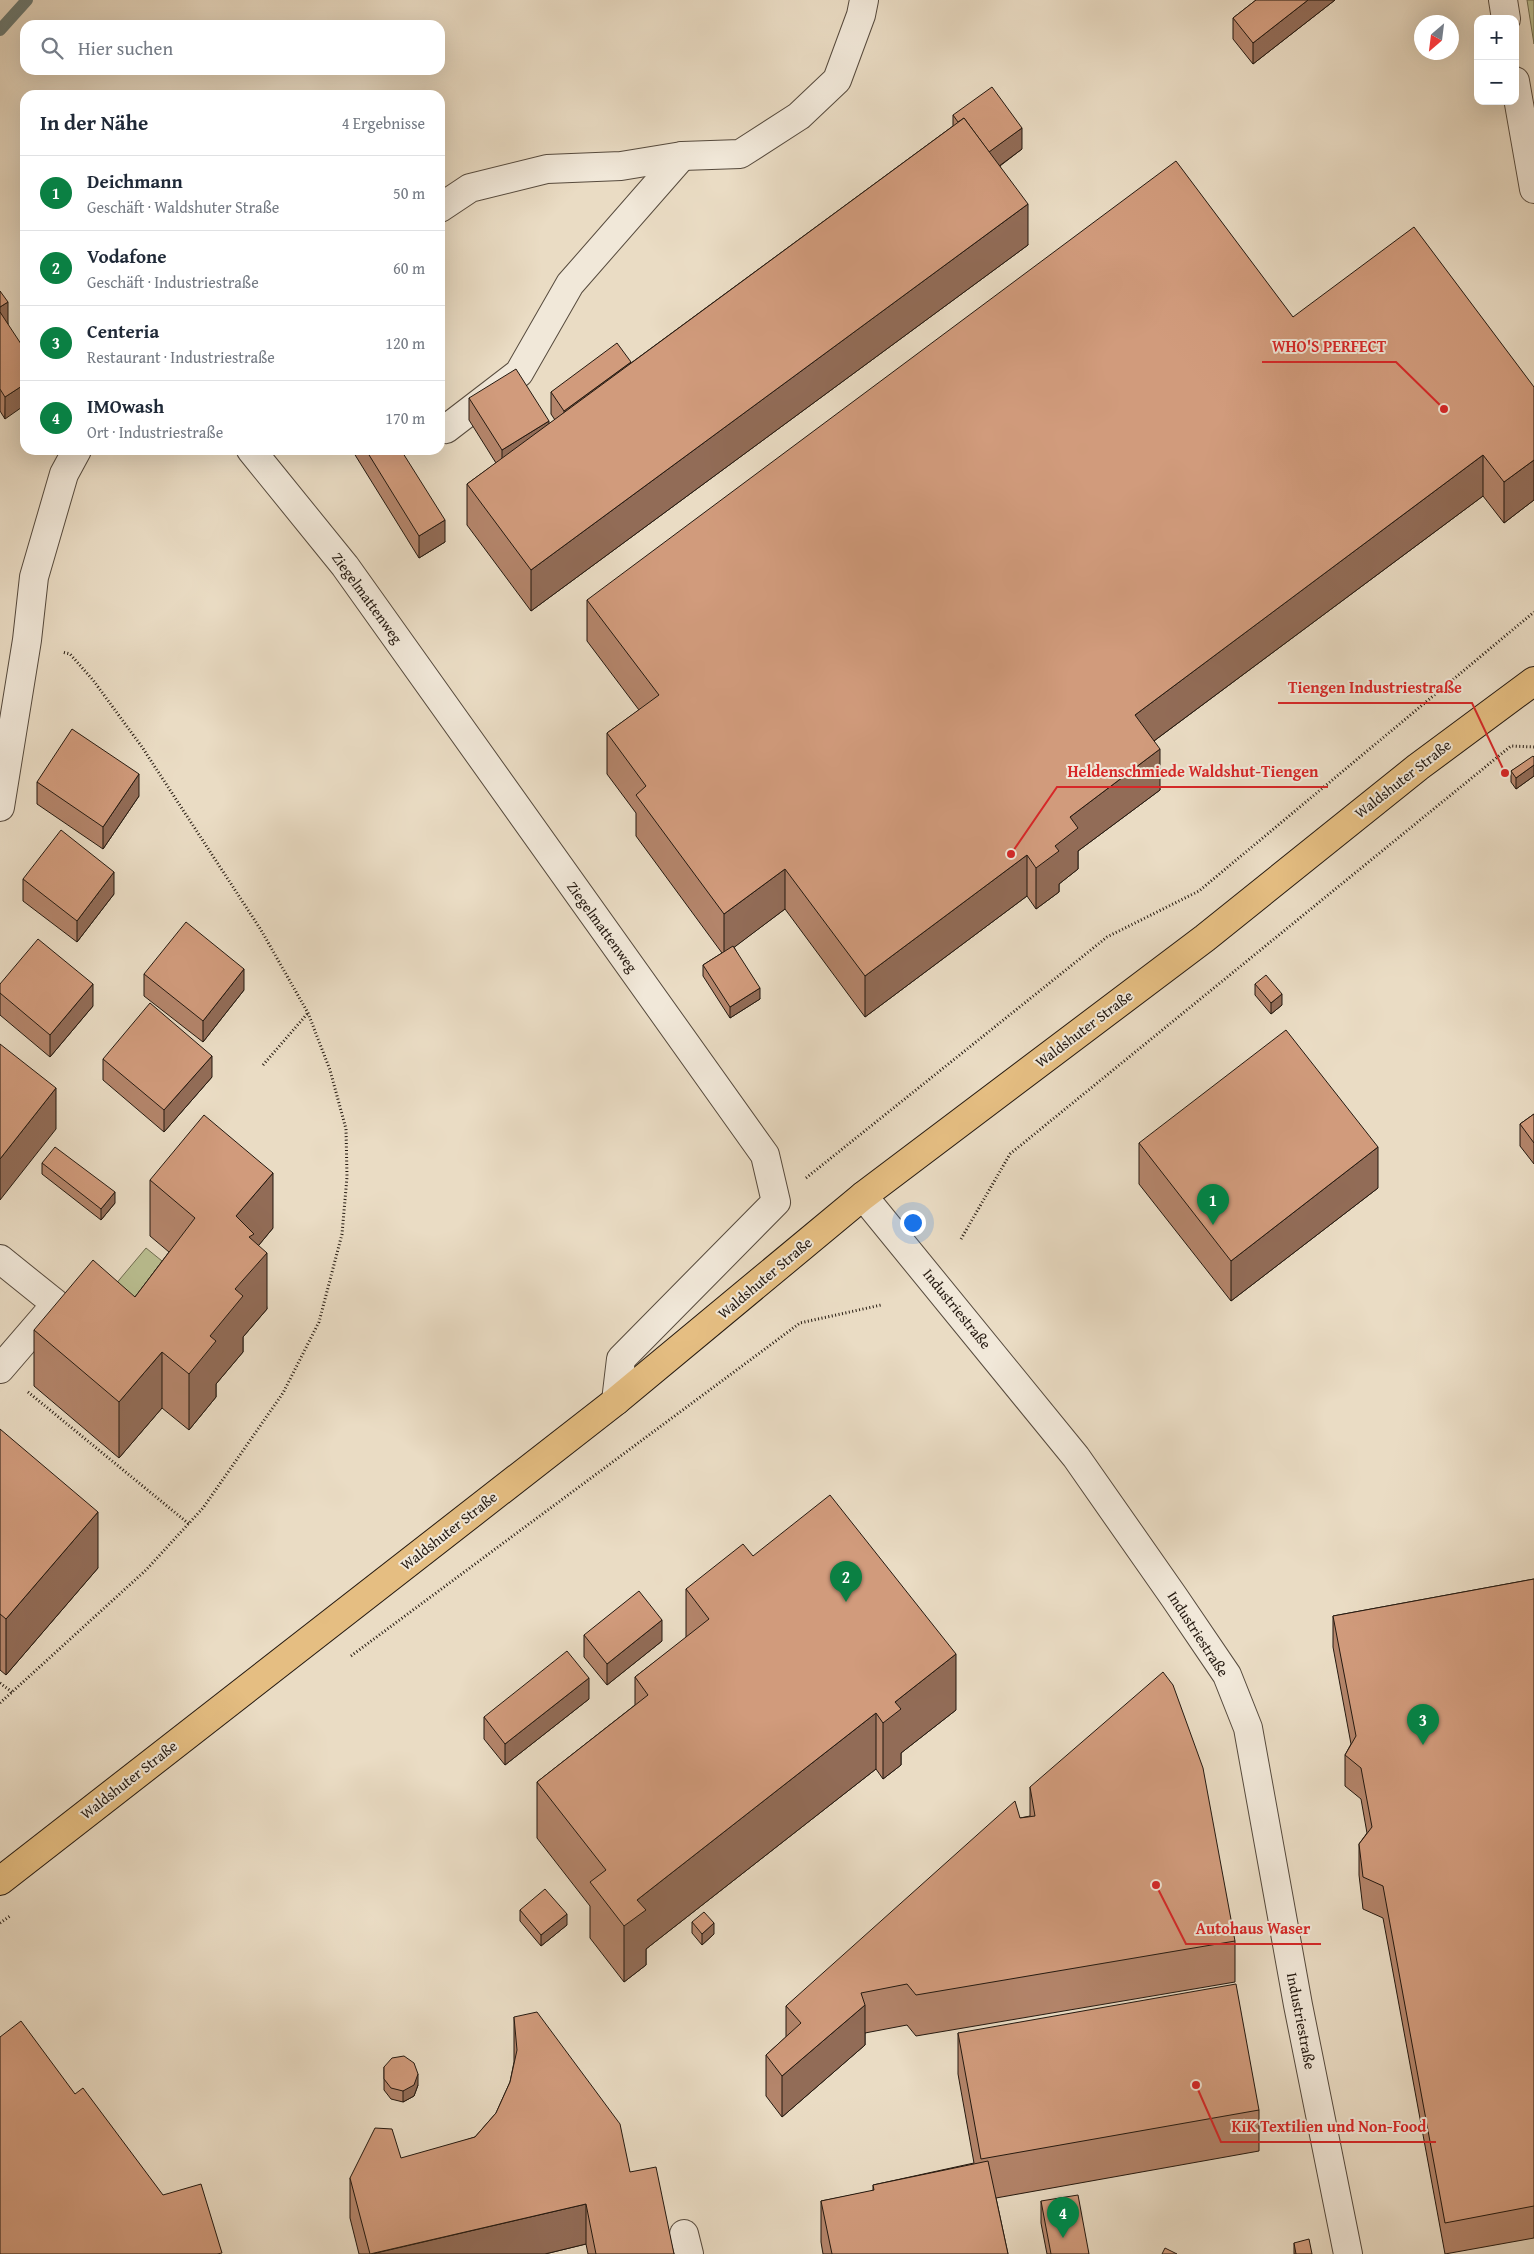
<!DOCTYPE html>
<html lang="de">
<head>
<meta charset="utf-8">
<style>
  :root { --surface:#fff; --page:#f6f6f7; --text:#1f2937; --muted:#747a83; --line:#e0e1e3; --accent:#0b8043 }
  body { margin:0; font-family:"Gentium Book Plus",serif; background:var(--page); color:var(--text) }
  .controls { position:absolute; right:15px; top:15px; display:grid; overflow:hidden; border-radius:10px; box-shadow:0 5px 20px #0002 }
  .controls button { width:45px; height:45px; display:grid; place-items:center; padding:0; border:0; border-bottom:1px solid var(--line); background:var(--surface); color:var(--text); font:25px sans-serif }
  .compass { position:absolute; left:1414px; top:15px; width:45px; height:45px; border-radius:50%; background:var(--surface); box-shadow:0 5px 20px #0002; rotate:208deg }
  .you { position:absolute; left:912px; top:1222px; width:18px; height:18px; margin:-12px; border:4px solid #fff; border-radius:50%; background:#1a73e8; box-shadow:0 0 0 8px #1a73e833 }
  .badge { display:grid; place-items:center; width:32px; height:32px; border-radius:50%; background:var(--accent); color:#fff; font-size:16px; font-weight:700 }
  .pin { position:absolute; translate:-50% -41px; filter:drop-shadow(0 1px 2px #0008) }
  .pin::after { content:''; position:absolute; top:26px; width:18px; height:15px; background:inherit; clip-path:polygon(0 0,100% 0,50% 100%) }
  .list { margin:0; padding:0; list-style:none }
  h2 { display:flex; justify-content:space-between; align-items:center; height:65px; margin:0; padding:0 20px; font-size:21px }
  h2 small { font-size:16px; font-weight:400; color:var(--muted) }
  .list li { display:grid; grid-template-columns:32px 1fr auto; gap:15px; align-items:center; box-sizing:border-box; height:75px; padding:0 20px; border-top:1px solid var(--line) }
  .list b { display:block; font-size:19px; white-space:nowrap }
  .list p { margin:0; font-size:16px; white-space:nowrap; color:var(--muted) }
  .list em { font-size:16px; font-style:normal; color:var(--muted) }
  .icon { flex:none; width:28px; height:28px; fill:none; stroke:currentColor; stroke-width:2; stroke-linecap:round; stroke-linejoin:round }
  .map { position:relative; flex:none; width:1534px; height:2254px; overflow:hidden }
  .search { position:absolute; background:var(--surface); box-shadow:0 5px 20px #0002; left:20px; top:20px; width:425px; height:55px; display:flex; align-items:center; gap:12px; box-sizing:border-box; padding:0 18px; border-radius:15px; color:var(--muted); font-size:19px }
  .panel { position:absolute; background:var(--surface); box-shadow:0 5px 20px #0002; left:20px; top:90px; width:425px; height:365px; border-radius:15px }
  .map>svg:first-child { display:block }
  .green { fill:#babf91; stroke:#6f6c50 }
  .lines { fill:none; stroke-linecap:round; stroke-linejoin:round }
  .stream { stroke:#6a7a74; stroke-width:12 }
  .minor-casing { stroke:#564a3d; stroke-width:30 }
  .major-casing { stroke:#241910; stroke-width:30 }
  .path { stroke:#241910; stroke-width:3; stroke-dasharray:1 2.5; stroke-linecap:butt }
  .minor { stroke:#f1e8d9; stroke-width:28 }
  .major { stroke:#e5be82; stroke-width:28 }
  .wall { fill:#b4856b; stroke:#241910 }
  .shaded-wall { fill:#926c57; stroke:#241910 }
  .building { fill:#d19b7c; stroke:#241910 }
  .labels { text-anchor:middle; stroke-width:4; stroke-linejoin:round; paint-order:stroke }
  .street-label { font-size:15px; fill:#241910; stroke:#f1e8d9 }
  .leader { fill:none; stroke:#d62828; stroke-width:2 }
  .callout-dot { fill:#d62828; stroke:#f1e8d9; stroke-width:2 }
  .callout-label { font-size:16px; text-anchor:middle; font-weight:bold; fill:#d62828; stroke:#f1e8d9; stroke-width:4; stroke-linejoin:round; paint-order:stroke }
</style>
</head>
<body>
<div class="map">
<svg width="1534" height="2254" viewBox="0 0 1534 2254">
  <rect width="100%" height="100%" fill="#eadcc4"/>
  <filter id="stains"><feTurbulence type="fractalNoise" baseFrequency=".004" numOctaves="4"/><feColorMatrix values="0 0 0 0 .2 0 0 0 0 .09 0 0 0 0 .02 0 0 0 .5 -.17"/></filter>
  <radialGradient id="worn" r=".72"><stop offset=".6" stop-color="#630" stop-opacity="0"/><stop offset="1" stop-color="#630" stop-opacity=".3"/></radialGradient>
  <g class="green">
    <polygon points="1527,0 1534,0 1534,44"/>
    <polygon points="146,1248 183,1278 151,1316 115,1285"/>
  </g>
  <g class="lines">
    <polyline class="stream" points="0,30 27,0"/>
    <g class="minor-casing">
      <g id="minor">
        <polyline points="1503,0 1506,19"/>
        <polyline points="1515,81 1534,189"/>
        <polyline points="440,208 470,188 547,169 621,166 682,156 740,154 799,116 837,80 861,15 864,0"/>
        <polyline points="440,426 446,429 519,373 570,284 682,156"/>
        <polyline points="251,450 345,566 765,1155 776,1202 621,1359 616,1401"/>
        <polyline points="0,807 27,640 34,577 64,474 77,450"/>
        <polyline points="863,1196 1076,1457 1174,1597 1227,1675 1248,1728 1298,2005 1348,2254"/>
        <polyline points="0,1259 56,1304 0,1369"/>
        <polyline points="684,2234 689,2254"/>
      </g>
    </g>
    <g class="major-casing">
      <polyline id="major" points="0,1881 616,1401 863,1196 1205,938 1418,767 1534,681"/>
    </g>
    <g class="path">
      <polyline points="263,1065 308,1013"/>
      <polyline points="806,1178 1107,937 1199,891 1534,612"/>
      <polyline points="961,1239 1010,1154 1511,746 1534,747"/>
      <polyline points="28,1392 189,1524"/>
      <polyline points="351,1656 800,1323 881,1305"/>
      <polyline points="0,1683 12,1692"/>
      <polyline points="0,1703 146,1570 203,1508 283,1393 319,1322 342,1234 347,1177 346,1129 330,1070 308,1013 261,930 142,747 93,680 70,654 62,652"/>
      <polyline points="0,1923 10,1916"/>
    </g>
    <use href="#minor" class="minor"/>
    <use href="#major" class="major"/>
  </g>
  <g class="wall">
    <polygon points="1256,0 1335,0 1253,64 1233,39 1233,18"/>
    <polygon points="953,115 1022,149 1000,166 1028,245 531,611 467,525 467,484 496,463 469,420 469,398 549,424 555,420 551,414 551,392 631,363 953,126"/>
    <polygon points="0,291 8,324 5,419 0,411"/>
    <polygon points="1293,317 1534,387 1534,500 1504,523 1483,496 1154,741 1160,790 1078,851 1078,869 1059,884 1059,892 1036,909 1027,896 865,1017 785,909 734,947 760,999 730,1018 703,976 703,965 722,953 636,836 636,813 607,774 607,733 639,710 587,641 587,600"/>
    <polygon points="352,450 401,450 445,542 419,558"/>
    <polygon points="1534,757 1534,776 1516,789 1511,782 1511,771"/>
    <polygon points="37,782 139,796 103,849 37,804"/>
    <polygon points="23,879 114,894 77,942 23,901"/>
    <polygon points="144,974 244,990 203,1042 144,996"/>
    <polygon points="0,984 93,1006 50,1057 0,1015"/>
    <polygon points="1255,984 1282,1005 1271,1014 1255,995"/>
    <polygon points="103,1059 212,1077 164,1132 103,1080"/>
    <polygon points="1534,1114 1534,1164 1520,1146 1520,1124"/>
    <polygon points="1139,1143 1378,1188 1231,1301 1139,1184"/>
    <polygon points="42,1163 115,1203 101,1220 42,1174"/>
    <polygon points="150,1180 273,1228 258,1246 267,1309 243,1337 243,1352 216,1384 216,1397 189,1430 162,1408 119,1458 34,1386 34,1330 135,1297 169,1252 150,1236"/>
    <polygon points="0,1429 98,1568 6,1675 0,1670"/>
    <polygon points="753,1556 956,1710 901,1753 901,1765 883,1779 876,1769 646,1949 646,1965 624,1982 590,1938 590,1906 537,1838 537,1782 635,1705 635,1677 686,1638 686,1589"/>
    <polygon points="1534,1579 1534,2238 1445,2254 1383,1918 1363,1909 1359,1875 1359,1844 1367,1833 1361,1799 1345,1786 1345,1755 1351,1744 1333,1647 1333,1616"/>
    <polygon points="584,1635 662,1641 607,1685 584,1657"/>
    <polygon points="589,1699 505,1765 484,1739 484,1717"/>
    <polygon points="1030,1787 1235,1941 1235,1982 916,2036 907,2025 865,2033 865,2045 782,2117 766,2096 766,2055 786,2037 786,2006 1020,1818 1030,1816"/>
    <polygon points="520,1910 567,1925 541,1946 520,1921"/>
    <polygon points="692,1922 714,1934 702,1945 692,1933"/>
    <polygon points="514,2017 630,2172 674,2254 588,2254 586,2244 545,2254 359,2254 350,2218 350,2178 475,2137 496,2113 510,2082 514,2062"/>
    <polygon points="958,2033 1259,2110 1259,2151 996,2198 1008,2254 823,2254 821,2242 821,2201 873,2191 873,2185 974,2163 958,2074"/>
    <polygon points="384,2067 418,2085 414,2096 403,2102 391,2099 384,2090"/>
    <polygon points="1041,2201 1089,2254 1047,2254 1041,2223"/>
    <polygon points="1294,2243 1312,2254 1294,2254"/>
  </g>
  <g class="shaded-wall">
    <polygon points="1308,0 1335,0 1253,64 1253,43"/>
    <polygon points="1022,128 1022,149 983,178 983,156"/>
    <polygon points="1028,204 1028,245 531,611 531,570"/>
    <polygon points="8,302 8,324 0,329 0,307"/>
    <polygon points="631,362 631,384 564,433 564,411"/>
    <polygon points="25,384 25,405 5,419 5,397"/>
    <polygon points="549,421 549,443 502,472 502,450"/>
    <polygon points="1483,455 1483,496 1135,755 1135,715"/>
    <polygon points="1534,460 1534,500 1504,523 1504,482"/>
    <polygon points="445,520 445,542 419,558 419,536"/>
    <polygon points="1160,749 1160,790 1078,851 1078,869 1059,884 1059,892 1036,909 1036,868 1055,846 1070,817"/>
    <polygon points="1534,765 1534,776 1516,789 1516,778"/>
    <polygon points="139,774 139,796 103,849 103,827"/>
    <polygon points="1027,855 1027,896 865,1017 865,976"/>
    <polygon points="785,869 785,909 724,955 724,914"/>
    <polygon points="114,872 114,894 77,942 77,921"/>
    <polygon points="244,969 244,990 203,1042 203,1021"/>
    <polygon points="93,984 93,1006 50,1057 50,1035"/>
    <polygon points="760,988 760,999 730,1018 730,1007"/>
    <polygon points="1282,994 1282,1005 1271,1014 1271,1003"/>
    <polygon points="212,1056 212,1077 164,1132 164,1110"/>
    <polygon points="56,1088 56,1129 0,1200 0,1159"/>
    <polygon points="1378,1147 1378,1188 1231,1301 1231,1261"/>
    <polygon points="273,1173 273,1228 254,1251 267,1253 267,1309 243,1337 243,1352 216,1384 216,1397 189,1430 189,1374 235,1289 236,1216"/>
    <polygon points="115,1192 115,1203 101,1220 101,1209"/>
    <polygon points="162,1352 162,1408 119,1458 119,1402"/>
    <polygon points="98,1512 98,1568 6,1675 6,1619"/>
    <polygon points="662,1620 662,1641 607,1685 607,1664"/>
    <polygon points="956,1654 956,1710 901,1753 901,1765 883,1779 883,1723 895,1702"/>
    <polygon points="589,1678 589,1699 505,1765 505,1744"/>
    <polygon points="876,1713 876,1769 646,1949 646,1965 624,1982 624,1926 637,1900"/>
    <polygon points="567,1914 567,1925 541,1946 541,1935"/>
    <polygon points="714,1923 714,1934 702,1945 702,1934"/>
    <polygon points="865,2005 865,2045 782,2117 782,2076"/>
    <polygon points="418,2074 418,2085 414,2096 403,2102 403,2091"/>
    <polygon points="586,2204 586,2244 545,2254 372,2254"/>
  </g>
  <g class="building">
    <polygon points="1256,0 1308,0 1253,43 1233,18"/>
    <polygon points="992,87 1022,128 989,152 964,118 958,122 953,115"/>
    <polygon points="964,118 1028,204 531,570 467,484"/>
    <polygon points="1176,161 1293,317 1414,227 1534,387 1534,460 1504,482 1483,455 1135,715 1160,749 1070,817 1078,828 1055,846 1059,851 1036,868 1027,855 865,976 785,869 724,914 636,795 646,786 607,733 659,695 587,600"/>
    <polygon points="0,291 8,302 0,307"/>
    <polygon points="0,312 25,350 25,384 5,397 0,389"/>
    <polygon points="617,343 631,362 564,411 551,392"/>
    <polygon points="516,369 549,421 502,450 469,398"/>
    <polygon points="366,450 401,450 445,520 419,536"/>
    <polygon points="72,729 139,774 103,827 37,782"/>
    <polygon points="1533,756 1534,757 1534,765 1516,778 1511,771"/>
    <polygon points="61,830 114,872 77,921 23,879"/>
    <polygon points="186,922 244,969 203,1021 144,974"/>
    <polygon points="38,939 93,984 50,1035 0,993 0,984"/>
    <polygon points="733,946 760,988 730,1007 703,965"/>
    <polygon points="1266,975 1282,994 1271,1003 1255,984"/>
    <polygon points="150,1003 212,1056 164,1110 103,1059"/>
    <polygon points="1286,1030 1378,1147 1231,1261 1139,1143"/>
    <polygon points="0,1044 56,1088 0,1159"/>
    <polygon points="1534,1114 1534,1143 1520,1124"/>
    <polygon points="204,1115 273,1173 236,1216 254,1234 249,1237 267,1253 235,1289 243,1296 210,1336 216,1341 189,1374 162,1352 119,1402 34,1330 93,1260 135,1297 195,1218 150,1180"/>
    <polygon points="55,1147 115,1192 101,1209 42,1163"/>
    <polygon points="0,1429 98,1512 6,1619 0,1614"/>
    <polygon points="830,1495 956,1654 895,1702 901,1709 883,1723 876,1713 637,1900 646,1910 624,1926 590,1882 606,1870 537,1782 648,1695 635,1677 709,1619 686,1589 743,1544 753,1556"/>
    <polygon points="1534,1579 1534,2206 1445,2223 1383,1886 1363,1877 1359,1844 1372,1827 1361,1768 1345,1755 1356,1736 1333,1616"/>
    <polygon points="639,1591 662,1620 607,1664 584,1635"/>
    <polygon points="567,1651 589,1678 505,1744 484,1717"/>
    <polygon points="1163,1672 1173,1685 1203,1768 1235,1941 916,1995 907,1984 861,1993 865,2005 782,2076 766,2055 801,2023 786,2006 1015,1801 1020,1818 1035,1816 1030,1787"/>
    <polygon points="545,1889 567,1914 541,1935 520,1910"/>
    <polygon points="704,1912 714,1923 702,1934 692,1922"/>
    <polygon points="1236,1984 1259,2110 981,2159 958,2033"/>
    <polygon points="537,2012 620,2124 630,2172 656,2167 674,2254 596,2254 586,2204 370,2254 350,2178 375,2128 392,2129 401,2158 475,2137 496,2113 510,2082 517,2050 514,2017"/>
    <polygon points="21,2021 75,2094 83,2088 163,2195 201,2184 222,2253 217,2254 0,2254 0,2037"/>
    <polygon points="404,2056 414,2063 418,2074 414,2085 403,2091 391,2088 384,2079 384,2067 392,2058"/>
    <polygon points="988,2161 1008,2254 832,2254 821,2201 874,2190 873,2185"/>
    <polygon points="1078,2195 1089,2254 1051,2254 1041,2201"/>
    <polygon points="1309,2239 1312,2254 1296,2254 1294,2243"/>
    <polygon points="1165,2248 1177,2254 1162,2254"/>
  </g>
  <g class="labels">
    <g class="street-label">
      <text transform="translate(367 598) rotate(54)" y="5">Ziegelmattenweg</text>
      <text transform="translate(1403 779) rotate(-38)" y="5">Waldshuter Straße</text>
      <text transform="translate(602 927) rotate(54)" y="5">Ziegelmattenweg</text>
      <text transform="translate(1084 1029) rotate(-37)" y="5">Waldshuter Straße</text>
      <text transform="translate(765 1278) rotate(-40)" y="5">Waldshuter Straße</text>
      <text transform="translate(957 1309) rotate(51)" y="5">Industriestraße</text>
      <text transform="translate(449 1531) rotate(-38)" y="5">Waldshuter Straße</text>
      <text transform="translate(1198 1634) rotate(57)" y="5">Industriestraße</text>
      <text transform="translate(129 1780) rotate(-38)" y="5">Waldshuter Straße</text>
      <text transform="translate(1301 2021) rotate(79)" y="5">Industriestraße</text>
    </g>
  </g>
  <path class="leader" d="M1444 409L1396 362H1262M1505 773L1472 703H1278M1011 854L1057 787H1328M1156 1885L1186 1944H1321M1196 2085L1221 2142H1436"/>
  <g class="callout-dot">
    <circle cx="1444" cy="409" r="5"/>
    <circle cx="1505" cy="773" r="5"/>
    <circle cx="1011" cy="854" r="5"/>
    <circle cx="1156" cy="1885" r="5"/>
    <circle cx="1196" cy="2085" r="5"/>
  </g>
  <g class="callout-label">
    <text x="1329" y="352">WHO'S PERFECT</text>
    <text x="1375" y="693">Tiengen Industriestraße</text>
    <text x="1193" y="777">Heldenschmiede Waldshut-Tiengen</text>
    <text x="1253" y="1934">Autohaus Waser</text>
    <text x="1329" y="2132">KiK Textilien und Non-Food</text>
  </g>
  <rect width="100%" height="100%" filter="url(#stains)"/>
  <rect width="100%" height="100%" fill="url(#worn)"/>
</svg>
<div class="controls">
<button>+</button>
<button>−</button>
</div>
<svg class="compass" viewBox="-18 -18 36 36"><path d="M0-13l5 13h-10z" fill="#e53935"/><path d="M0 13l5-13h-10z" fill="#747a83"/></svg>
<div class="you"></div>
<div class="pin badge" style="left:1213px;top:1225px">1</div>
<div class="pin badge" style="left:846px;top:1602px">2</div>
<div class="pin badge" style="left:1423px;top:1745px">3</div>
<div class="pin badge" style="left:1063px;top:2238px">4</div>
<div class="search"><svg class="icon" aria-label="search" viewBox="0 0 24 24"><circle cx="10" cy="10" r="6"/><path d="M15 15l6 6"/></svg>Hier suchen</div>
<section class="panel">
<h2>In der Nähe<small>4 Ergebnisse</small></h2>
<ul class="list">
<li><span class="badge">1</span><div><b>Deichmann</b><p>Geschäft · Waldshuter Straße</p></div><em>50 m</em></li>
<li><span class="badge">2</span><div><b>Vodafone</b><p>Geschäft · Industriestraße</p></div><em>60 m</em></li>
<li><span class="badge">3</span><div><b>Centeria</b><p>Restaurant · Industriestraße</p></div><em>120 m</em></li>
<li><span class="badge">4</span><div><b>IMOwash</b><p>Ort · Industriestraße</p></div><em>170 m</em></li>
</ul>
</section>
</div>
</body>
</html>
